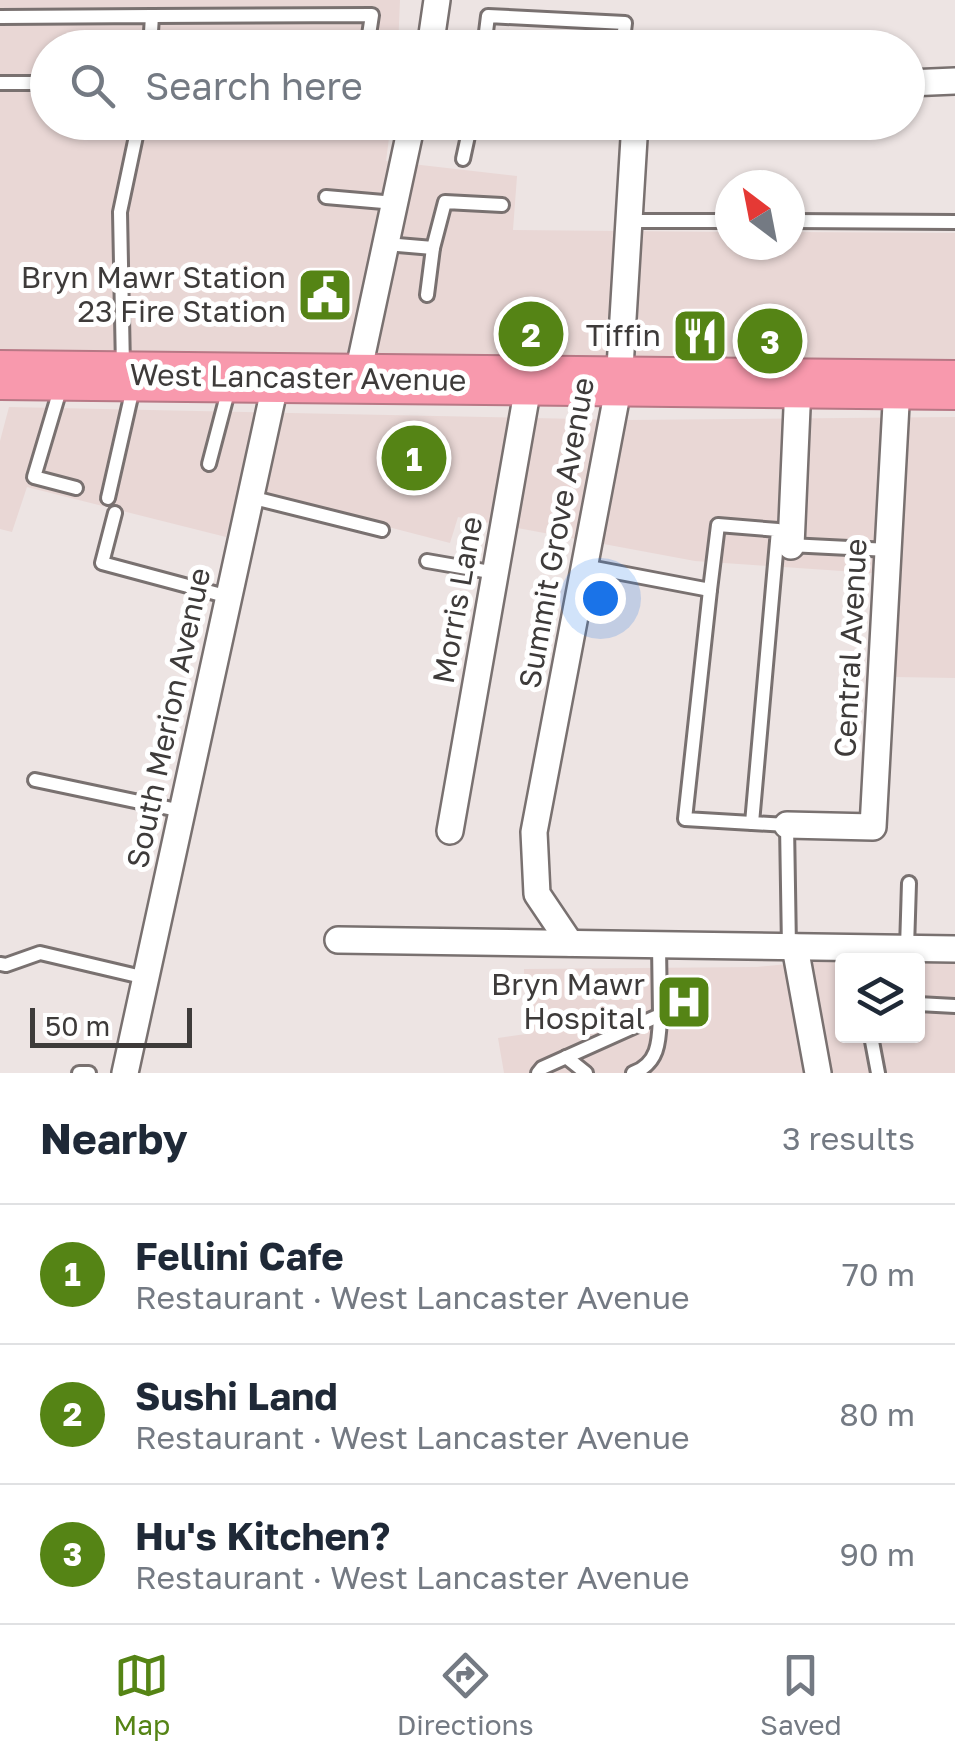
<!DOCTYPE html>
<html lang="en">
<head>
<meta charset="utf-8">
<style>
  :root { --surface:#fff; --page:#f2f2f3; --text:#1f2937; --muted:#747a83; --line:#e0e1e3; --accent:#558415 }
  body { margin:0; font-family:"Golos Text",sans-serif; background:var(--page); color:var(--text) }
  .controls { position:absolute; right:30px; bottom:30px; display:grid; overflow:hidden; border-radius:10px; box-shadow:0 2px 8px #0004 }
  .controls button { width:90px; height:90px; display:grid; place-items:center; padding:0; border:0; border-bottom:2px solid var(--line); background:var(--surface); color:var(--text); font:50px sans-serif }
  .compass { position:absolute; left:715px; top:170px; width:90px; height:90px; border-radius:50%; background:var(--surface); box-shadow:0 2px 8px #0004; rotate:328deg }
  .scale { position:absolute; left:30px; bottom:25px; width:162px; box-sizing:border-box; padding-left:10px; border:5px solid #3e3b3a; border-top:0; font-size:28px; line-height:35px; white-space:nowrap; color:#3e3b3a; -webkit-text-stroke:8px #fff; paint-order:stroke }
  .you { position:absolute; left:600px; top:598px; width:35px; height:35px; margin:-25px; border:8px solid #fff; border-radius:50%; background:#1a73e8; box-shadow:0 0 0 15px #1a73e833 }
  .badge { display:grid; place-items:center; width:65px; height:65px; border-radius:50%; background:var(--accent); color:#fff; font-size:32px; font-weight:700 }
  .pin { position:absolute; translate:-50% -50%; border:5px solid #fff; box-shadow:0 2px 10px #0006 }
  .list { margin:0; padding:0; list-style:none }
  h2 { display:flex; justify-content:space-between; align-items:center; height:130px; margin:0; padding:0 40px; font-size:42px }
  h2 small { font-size:32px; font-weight:400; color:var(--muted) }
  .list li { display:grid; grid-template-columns:65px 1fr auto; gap:30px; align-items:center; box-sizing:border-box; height:140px; padding:0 40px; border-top:2px solid var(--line) }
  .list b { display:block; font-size:38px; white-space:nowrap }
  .list p { margin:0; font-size:32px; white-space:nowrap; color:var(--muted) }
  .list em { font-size:32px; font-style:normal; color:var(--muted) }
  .icon { flex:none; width:55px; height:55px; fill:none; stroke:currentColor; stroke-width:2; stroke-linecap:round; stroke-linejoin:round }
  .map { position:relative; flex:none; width:955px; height:1073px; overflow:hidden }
  .search { position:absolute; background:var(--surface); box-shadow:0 2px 8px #0004; left:30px; right:30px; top:30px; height:110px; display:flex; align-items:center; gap:25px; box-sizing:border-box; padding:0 35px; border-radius:55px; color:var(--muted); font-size:38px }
  .sheet { height:550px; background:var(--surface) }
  nav { display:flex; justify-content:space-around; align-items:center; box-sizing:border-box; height:140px; border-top:2px solid var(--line); background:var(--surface); font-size:28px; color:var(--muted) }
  nav a { display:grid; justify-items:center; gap:5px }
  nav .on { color:var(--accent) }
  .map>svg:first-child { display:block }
  .built { fill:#e9d7d5; fill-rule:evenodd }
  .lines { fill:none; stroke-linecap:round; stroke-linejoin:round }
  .lane-casing { stroke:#797170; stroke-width:18 }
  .street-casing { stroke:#797170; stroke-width:30 }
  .highway-casing { stroke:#b77885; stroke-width:52 }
  .lane { stroke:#fff; stroke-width:12 }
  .street { stroke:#fff; stroke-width:25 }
  .highway { stroke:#f899ad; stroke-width:48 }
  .labels { text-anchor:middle; stroke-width:10; stroke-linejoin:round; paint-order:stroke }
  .poi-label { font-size:30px; fill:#3e3b3a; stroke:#fff; text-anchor:end }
  .street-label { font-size:30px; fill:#3e3b3a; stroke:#fff }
</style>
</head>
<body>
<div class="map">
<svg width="955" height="1073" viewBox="0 0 955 1073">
  <rect width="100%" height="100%" fill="#ede4e3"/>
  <g class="built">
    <polygon points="0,0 400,0 398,47 48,48 48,122 391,123 386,161 517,176 513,230 730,232 730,245 790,245 790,232 955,233 955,367 0,364"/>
    <polygon points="9,407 628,420 955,417 955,678 895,677 899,575 695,561 458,517 450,543 238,488 226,537 27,487 12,532 0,529 0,441"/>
    <path d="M 851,958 L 955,958 L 955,1073 L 504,1073 L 498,1038 L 526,1034 L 524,969 L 757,967 ZM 842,961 L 918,961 L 918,1036 L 842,1036 Z"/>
  </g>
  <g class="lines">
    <g class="lane-casing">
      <g id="lane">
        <polyline points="152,16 372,15 367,48"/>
        <polyline points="0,17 152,16 150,48"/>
        <polyline points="484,48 488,16 625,23 622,48"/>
        <polyline points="0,83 48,83"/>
        <polyline points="340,122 411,126"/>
        <polyline points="463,159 471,122"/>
        <polyline points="326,197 395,203"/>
        <polyline points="629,221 730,221"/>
        <polyline points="790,221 955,222"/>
        <polyline points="386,244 433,248 427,295"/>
        <polyline points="433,248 445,202 502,205"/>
        <polyline points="123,368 120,212 139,122"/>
        <polyline points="62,383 34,477 76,488"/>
        <polyline points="209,464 229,388"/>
        <polyline points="250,497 382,530"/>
        <polyline points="108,498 133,388"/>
        <polyline points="115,513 102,563 229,597"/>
        <polyline points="789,545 889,550"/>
        <polyline points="427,561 496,573"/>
        <polyline points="584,566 710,590 718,525 778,530 752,823 787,825 789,948"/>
        <polyline points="710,590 685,819 752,823"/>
        <polyline points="35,780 182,811"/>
        <polyline points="907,948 909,883"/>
        <polyline points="0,964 6,965 40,953 146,978"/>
        <polyline points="918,1004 955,1006"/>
        <polyline points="871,1036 878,1073"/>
        <polyline points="566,1057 586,1073"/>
        <polyline points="79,1073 89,1073"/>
        <polyline points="538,1073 542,1068 660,1015 659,945"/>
        <path d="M 633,1073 C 660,1063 659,1039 660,1015"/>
      </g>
    </g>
    <g class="street-casing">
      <g id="street">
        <polyline points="430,48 437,0"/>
        <polyline points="908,83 955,81"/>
        <polyline points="357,378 412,122"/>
        <polyline points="791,546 798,385"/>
        <polyline points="787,825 873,827 897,386"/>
        <polyline points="450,831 529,381"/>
        <polyline points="338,940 955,949"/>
        <polyline points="570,943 537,894 534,832 619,384 635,122"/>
        <polyline points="795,947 818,1073"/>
        <polyline points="125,1073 277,376"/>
      </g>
    </g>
    <g class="highway-casing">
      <polyline id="highway" points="0,375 955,385"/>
    </g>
    <use href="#lane" class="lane"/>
    <use href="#street" class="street"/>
    <use href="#highway" class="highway"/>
  </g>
  <defs>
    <g id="civic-square" transform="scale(2.875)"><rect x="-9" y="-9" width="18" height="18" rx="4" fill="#558415" stroke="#fff"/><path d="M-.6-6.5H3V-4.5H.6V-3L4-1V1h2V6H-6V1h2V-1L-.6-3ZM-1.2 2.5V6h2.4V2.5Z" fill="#fff"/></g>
    <g id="restaurant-square" transform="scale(2.875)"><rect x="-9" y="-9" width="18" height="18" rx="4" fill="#558415" stroke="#fff"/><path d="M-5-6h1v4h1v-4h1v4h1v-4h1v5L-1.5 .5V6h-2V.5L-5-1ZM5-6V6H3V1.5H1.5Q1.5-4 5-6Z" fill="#fff"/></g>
    <g id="hospital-square" transform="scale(2.875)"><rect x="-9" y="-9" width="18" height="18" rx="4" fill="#558415" stroke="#fff"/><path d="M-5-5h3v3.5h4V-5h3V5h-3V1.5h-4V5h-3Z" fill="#fff"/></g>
  </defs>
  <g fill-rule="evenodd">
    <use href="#civic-square" x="325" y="295"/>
    <use href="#restaurant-square" x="700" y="336"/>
    <use href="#hospital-square" x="684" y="1002"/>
  </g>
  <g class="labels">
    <g class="poi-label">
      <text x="286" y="288">Bryn Mawr Station<tspan x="286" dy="34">23 Fire Station</tspan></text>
      <text x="661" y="346">Tiffin</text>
      <text x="645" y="995">Bryn Mawr<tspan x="645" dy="34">Hospital</tspan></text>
    </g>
    <g class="street-label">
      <text transform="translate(298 378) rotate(1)" y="10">West Lancaster Avenue</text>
      <text transform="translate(557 533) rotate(-80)" y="10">Summit Grove Avenue</text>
      <text transform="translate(458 600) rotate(-80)" y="10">Morris Lane</text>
      <text transform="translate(851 648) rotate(-87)" y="10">Central Avenue</text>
      <text transform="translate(169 718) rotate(-78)" y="10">South Merion Avenue</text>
    </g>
  </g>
</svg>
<div class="controls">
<button><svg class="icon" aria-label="layers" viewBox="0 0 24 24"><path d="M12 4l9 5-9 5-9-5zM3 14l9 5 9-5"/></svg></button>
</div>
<svg class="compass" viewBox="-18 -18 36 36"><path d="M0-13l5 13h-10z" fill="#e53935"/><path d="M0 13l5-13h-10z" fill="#747a83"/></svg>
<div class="scale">50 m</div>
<div class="you"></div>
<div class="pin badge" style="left:414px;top:458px">1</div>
<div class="pin badge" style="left:531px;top:334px">2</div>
<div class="pin badge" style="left:770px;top:341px">3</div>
<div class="search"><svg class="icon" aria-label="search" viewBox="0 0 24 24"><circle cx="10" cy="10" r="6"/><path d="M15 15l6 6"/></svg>Search here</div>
</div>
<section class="sheet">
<h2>Nearby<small>3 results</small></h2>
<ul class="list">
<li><span class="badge">1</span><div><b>Fellini Cafe</b><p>Restaurant · West Lancaster Avenue</p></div><em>70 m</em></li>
<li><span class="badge">2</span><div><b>Sushi Land</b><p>Restaurant · West Lancaster Avenue</p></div><em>80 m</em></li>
<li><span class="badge">3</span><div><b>Hu's Kitchen?</b><p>Restaurant · West Lancaster Avenue</p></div><em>90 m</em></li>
</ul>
</section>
<nav>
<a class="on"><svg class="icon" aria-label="map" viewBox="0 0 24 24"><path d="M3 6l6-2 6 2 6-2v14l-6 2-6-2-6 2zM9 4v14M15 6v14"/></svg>Map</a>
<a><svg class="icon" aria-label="directions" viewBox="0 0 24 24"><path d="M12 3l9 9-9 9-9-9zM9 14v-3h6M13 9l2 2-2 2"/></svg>Directions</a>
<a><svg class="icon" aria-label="saved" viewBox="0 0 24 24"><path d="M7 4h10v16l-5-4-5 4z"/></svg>Saved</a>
</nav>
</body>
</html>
